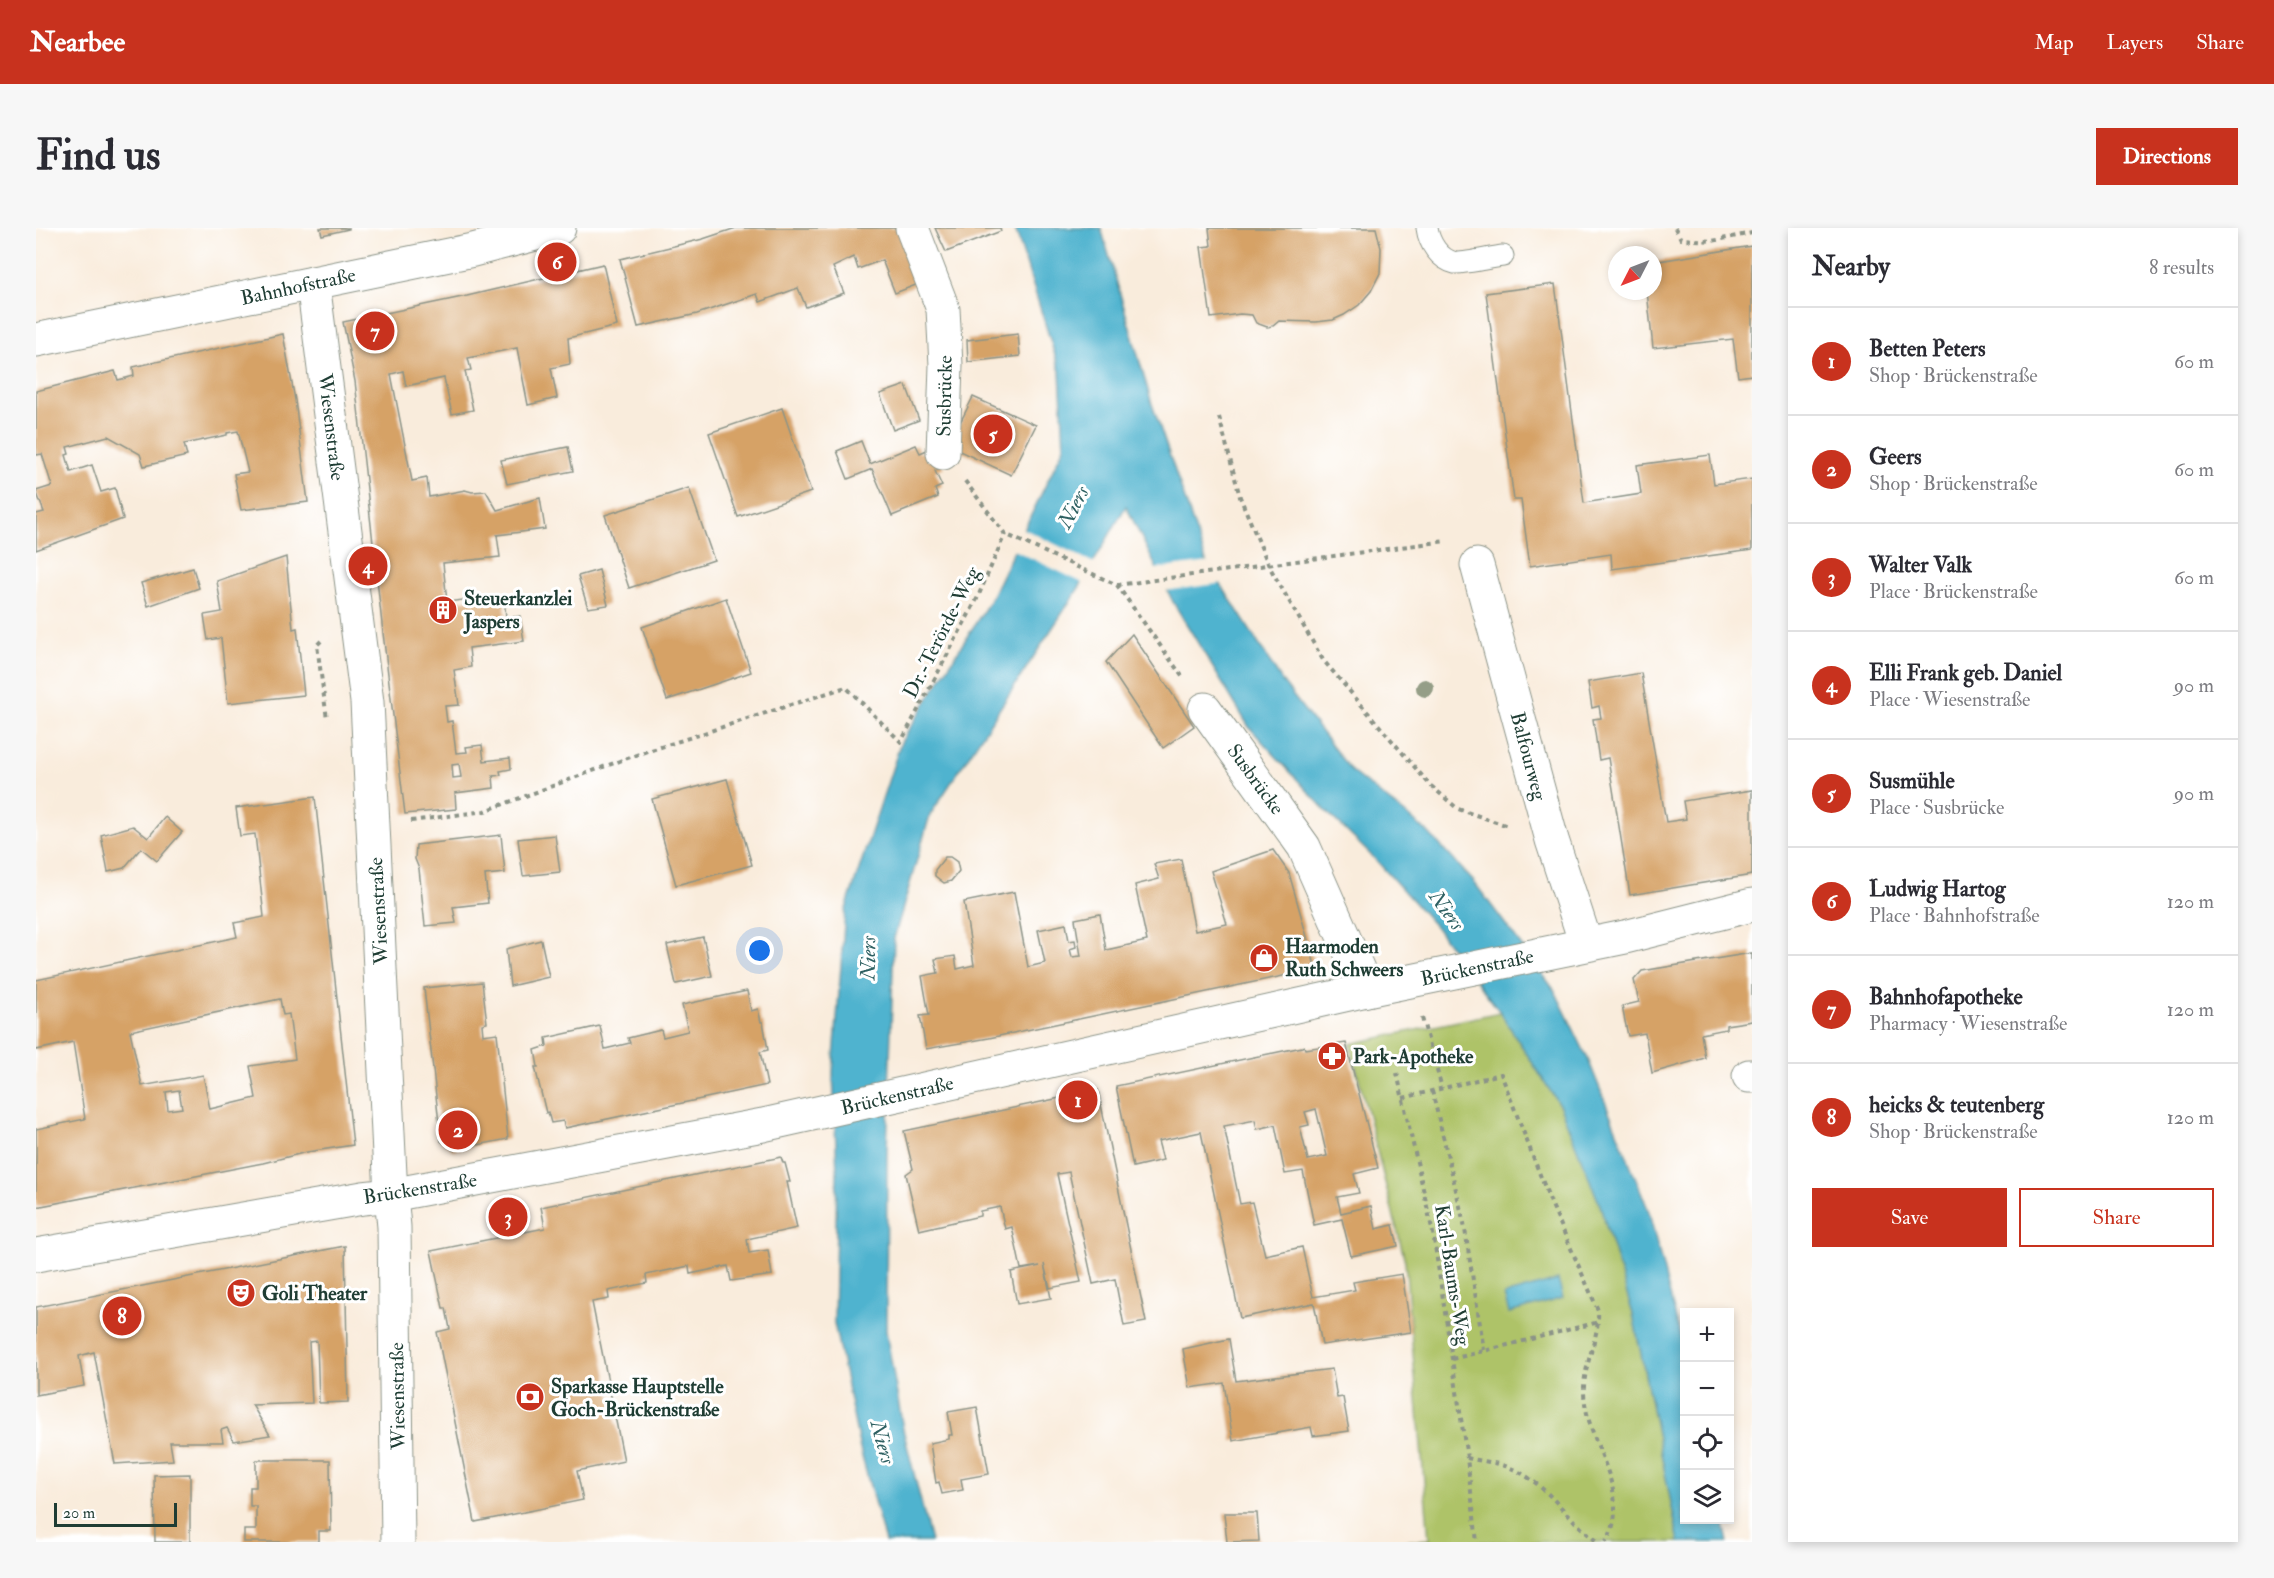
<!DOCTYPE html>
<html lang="en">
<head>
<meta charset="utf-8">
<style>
  :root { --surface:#fff; --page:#f7f7f7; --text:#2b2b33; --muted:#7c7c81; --line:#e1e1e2; --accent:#c8321e }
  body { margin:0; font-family:"IM FELL Double Pica",serif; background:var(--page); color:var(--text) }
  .controls { position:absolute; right:18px; bottom:18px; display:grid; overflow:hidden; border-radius:0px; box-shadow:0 3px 9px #0003 }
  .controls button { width:54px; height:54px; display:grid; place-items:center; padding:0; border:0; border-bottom:2px solid var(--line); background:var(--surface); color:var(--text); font:30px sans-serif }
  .compass { position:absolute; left:1572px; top:18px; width:54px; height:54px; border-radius:50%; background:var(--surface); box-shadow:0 3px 9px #0003; rotate:228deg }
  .scale { position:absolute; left:18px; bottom:15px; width:123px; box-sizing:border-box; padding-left:6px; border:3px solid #1f3d34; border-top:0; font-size:16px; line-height:21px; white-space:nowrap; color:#1f3d34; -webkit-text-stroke:4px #fff; paint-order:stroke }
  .you { position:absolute; left:724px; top:723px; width:21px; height:21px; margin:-15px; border:4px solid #fff; border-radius:50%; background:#1a73e8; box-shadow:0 0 0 9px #1a73e833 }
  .badge { display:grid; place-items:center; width:39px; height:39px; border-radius:50%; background:var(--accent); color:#fff; font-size:20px; font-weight:700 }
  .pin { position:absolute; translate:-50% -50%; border:3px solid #fff; box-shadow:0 2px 6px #0006 }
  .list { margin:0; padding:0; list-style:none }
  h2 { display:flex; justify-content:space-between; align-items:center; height:78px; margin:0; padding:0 24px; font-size:26px }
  h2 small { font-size:20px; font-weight:400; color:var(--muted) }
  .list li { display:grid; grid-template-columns:39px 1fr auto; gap:18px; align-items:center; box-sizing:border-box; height:108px; padding:0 24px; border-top:2px solid var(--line) }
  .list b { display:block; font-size:22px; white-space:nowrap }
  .list p { margin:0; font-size:20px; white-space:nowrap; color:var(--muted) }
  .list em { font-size:20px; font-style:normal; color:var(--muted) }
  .actions { display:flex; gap:12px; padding:18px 24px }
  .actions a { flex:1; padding:14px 0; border:2px solid var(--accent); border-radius:0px; text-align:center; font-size:21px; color:var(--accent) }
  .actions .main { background:var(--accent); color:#fff }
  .icon { flex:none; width:33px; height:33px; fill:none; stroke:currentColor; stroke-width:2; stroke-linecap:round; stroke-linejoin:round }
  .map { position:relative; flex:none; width:1716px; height:1314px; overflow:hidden; border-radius:0px }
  header { display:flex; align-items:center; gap:36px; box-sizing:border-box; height:84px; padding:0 30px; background:var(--accent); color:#fff }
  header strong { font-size:28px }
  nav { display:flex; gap:33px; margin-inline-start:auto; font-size:21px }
  .intro { display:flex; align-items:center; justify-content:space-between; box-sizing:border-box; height:144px; padding:0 36px }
  h1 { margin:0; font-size:42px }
  .button { padding:15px 27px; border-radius:0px; background:var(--accent); color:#fff; font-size:21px; font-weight:700 }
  main { display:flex; gap:36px; padding:0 36px }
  aside { flex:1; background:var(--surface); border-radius:0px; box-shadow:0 3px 9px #0003 }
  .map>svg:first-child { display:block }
  .green { fill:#aec368; stroke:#66804e; stroke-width:1.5 }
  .water { fill:#50b3cf; stroke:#387882; stroke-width:1.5 }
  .pier { fill:#f9ecdc }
  .building { fill:#d6a266; fill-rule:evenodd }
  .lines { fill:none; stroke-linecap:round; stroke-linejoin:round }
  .service-casing { stroke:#8c9488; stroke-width:23 }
  .minor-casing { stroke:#8c9488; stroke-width:35 }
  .path { stroke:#8c9488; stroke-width:4; stroke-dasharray:4.5 4.5; stroke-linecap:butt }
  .service { stroke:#fff; stroke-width:21 }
  .minor { stroke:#fff; stroke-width:33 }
  .tree { fill:#959e87 }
  .labels { text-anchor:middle; stroke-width:6; stroke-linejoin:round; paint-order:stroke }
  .street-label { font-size:20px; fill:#1f3d34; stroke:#fff }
  .poi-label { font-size:20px; font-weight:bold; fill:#1f3d34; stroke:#fff; text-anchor:start }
  .water-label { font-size:21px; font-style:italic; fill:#2e6062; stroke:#fff }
</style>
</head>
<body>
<header>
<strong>Nearbee</strong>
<nav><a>Map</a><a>Layers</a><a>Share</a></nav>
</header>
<div class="intro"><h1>Find us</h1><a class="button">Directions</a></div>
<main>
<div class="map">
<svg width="1716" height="1314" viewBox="0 0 1716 1314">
  <rect width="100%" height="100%" fill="#fff"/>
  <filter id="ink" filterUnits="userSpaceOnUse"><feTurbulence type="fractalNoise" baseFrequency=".0167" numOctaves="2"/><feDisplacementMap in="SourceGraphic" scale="12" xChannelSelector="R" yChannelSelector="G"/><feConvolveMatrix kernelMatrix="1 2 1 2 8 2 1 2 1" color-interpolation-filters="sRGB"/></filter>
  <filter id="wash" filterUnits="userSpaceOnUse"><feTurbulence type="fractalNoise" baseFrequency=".008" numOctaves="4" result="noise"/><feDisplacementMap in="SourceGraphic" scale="24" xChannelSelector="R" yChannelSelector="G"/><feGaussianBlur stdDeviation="1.35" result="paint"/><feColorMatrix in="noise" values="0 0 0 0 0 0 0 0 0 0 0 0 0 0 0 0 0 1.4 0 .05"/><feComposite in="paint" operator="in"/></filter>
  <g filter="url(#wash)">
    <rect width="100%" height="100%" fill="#f9ecdc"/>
    <polygon class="green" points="1464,784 1524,878 1564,977 1597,1086 1643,1314 1362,1314 1393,1311 1369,1033 1314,816"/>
    <g class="water">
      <polygon points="979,0 1065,0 1116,176 1170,333 1248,456 1316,544 1392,604 1438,654 1519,763 1552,831 1612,981 1648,1122 1648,1292 1687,1292 1692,1314 1643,1314 1597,1086 1564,977 1524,878 1464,784 1399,698 1340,632 1290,583 1213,499 1137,374 1090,278 1044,358 894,587 858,710 851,923 850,1103 867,1201 895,1314 849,1314 824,1221 798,1095 801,945 797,844 809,684 865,514 953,374 1028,219 1024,143"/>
      <polygon points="1522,1052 1527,1070 1473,1085 1468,1067"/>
    </g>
    <g class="pier">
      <polygon points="984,299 1060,336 1049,356 974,320"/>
      <polygon points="1174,334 1188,355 1129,363 1118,341"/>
    </g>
    <g id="blocks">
      <g class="building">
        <polygon points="284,0 313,0 313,1 286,7"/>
        <polygon points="700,0 863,0 885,55 859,65 846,32 822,41 818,29 797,39 808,65 770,79 762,60 724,74 721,66 661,86 602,99 584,31 667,11"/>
        <polygon points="899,0 964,0 965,3 910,24"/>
        <polygon points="1173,0 1340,0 1345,20 1344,45 1335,63 1323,77 1308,87 1297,92 1280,94 1243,93 1237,98 1231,99 1220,95 1216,87 1204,86 1175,90 1165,19 1175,18"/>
        <polygon points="1716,18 1716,147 1702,149 1697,111 1617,120 1611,63 1617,63 1617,34"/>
        <path d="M 567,36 L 581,98 L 532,110 L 534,136 L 515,140 L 521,170 L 492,177 L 481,120 L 432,130 L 435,142 L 429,143 L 437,182 L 416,186 L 408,150 L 370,158 L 367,143 L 355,146 L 376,253 L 391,250 L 393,269 L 429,262 L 436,264 L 450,263 L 461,282 L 504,270 L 509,301 L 461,307 L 464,329 L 407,335 L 411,374 L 468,367 L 470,390 L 484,388 L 488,413 L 433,420 L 435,439 L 418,442 L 423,477 L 409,478 L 411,494 L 416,493 L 420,525 L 431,524 L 430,519 L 446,517 L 448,533 L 474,530 L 475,541 L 464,543 L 465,547 L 457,548 L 458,560 L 419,565 L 420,581 L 369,586 L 347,405 L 319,153 L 307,94 L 431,68 ZM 423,536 L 425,549 L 417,550 L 416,537 Z"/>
        <polygon points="1519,56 1548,275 1605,266 1601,237 1674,227 1678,256 1716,251 1716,322 1576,341 1575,326 1494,338 1485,272 1478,272 1450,65"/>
        <polygon points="247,106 259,172 272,274 205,282 198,246 212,244 202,203 191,205 191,207 148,216 151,228 108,238 104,226 72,208 31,219 33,226 30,227 35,244 56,237 65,264 79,260 87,291 0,322 0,286 8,284 0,263 16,258 6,226 0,227 0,163 79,143 82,152 98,148 97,139"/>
        <polygon points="982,106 984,128 932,134 931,112"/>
        <polygon points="870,157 883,192 857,202 844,166"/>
        <polygon points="937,169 1000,197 975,247 917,220 914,215"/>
        <polygon points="746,180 775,264 702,289 673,205"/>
        <polygon points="825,213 834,236 880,217 884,225 891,222 908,239 899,243 906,258 899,261 902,269 856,288 836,241 812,251 801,223"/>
        <polygon points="532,219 537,243 471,256 465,232"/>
        <polygon points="653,260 678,332 593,360 569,287"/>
        <polygon points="250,329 257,401 261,400 268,467 192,475 185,410 172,412 168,387 186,384 181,353"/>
        <polygon points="157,340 163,360 112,378 105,355"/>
        <polygon points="563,342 572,377 552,380 542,348"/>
        <polygon points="690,370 715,444 631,472 606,399"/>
        <polygon points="1096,406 1158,498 1127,520 1070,434"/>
        <polygon points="1605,445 1630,594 1650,591 1647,573 1716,562 1716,647 1594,667 1572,530 1563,532 1557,491 1565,490 1563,478 1556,480 1552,454"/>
        <polygon points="691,551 716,637 640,657 616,571"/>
        <path d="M 279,569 L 317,917 L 271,924 L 227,935 L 0,979 L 0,901 L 49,891 L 37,814 L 0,822 L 0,752 L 201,709 L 198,695 L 228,689 L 219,606 L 204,608 L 200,580 ZM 244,771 L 247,787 L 253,786 L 259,831 L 214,838 L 220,870 L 174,881 L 167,847 L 106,858 L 94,803 ZM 143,862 L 146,880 L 132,882 L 130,864 Z"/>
        <polygon points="129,589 146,604 121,633 105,620 88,640 72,644 65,607 97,598 112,610"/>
        <polygon points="465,607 469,645 449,647 452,675 417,679 420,695 389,698 383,641 379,631 380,617"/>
        <polygon points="519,607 524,644 487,648 482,611"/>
        <polygon points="1237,622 1253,645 1280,741 953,810 890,821 884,788 893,787 886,748 902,745 899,731 919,728 921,741 938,737 928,674 978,664 992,739 1009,735 1002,702 1030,696 1033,713 1039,712 1040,719 1034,721 1036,729 1045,728 1039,691 1064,686 1070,722 1111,713 1099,657 1123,651 1118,636 1145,631 1159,703 1191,696 1175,643"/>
        <polygon points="909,629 914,629 921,634 923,643 915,653 908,655 899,648 899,642"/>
        <polygon points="667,709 676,748 640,756 631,717"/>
        <polygon points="505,712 513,749 474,758 470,721"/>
        <polygon points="1716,725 1716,793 1690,797 1690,801 1665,806 1669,830 1616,845 1609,805 1592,808 1586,778 1603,774 1598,752 1606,743"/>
        <polygon points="446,754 451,795 446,796 447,807 461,805 472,911 417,922 405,913 388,760"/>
        <polygon points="711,763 715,783 722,781 725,794 727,794 732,822 724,824 731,857 529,900 527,893 515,895 512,884 510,885 499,839 502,839 499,822 511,818 510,810 564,798 569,821 594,815 592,810 625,802 627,809 652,803 646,777"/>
        <path d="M 1310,815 L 1342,940 L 1318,946 L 1323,965 L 1301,969 L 1305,985 L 1335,978 L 1340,1001 L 1357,997 L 1362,1018 L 1315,1028 L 1306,991 L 1278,997 L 1267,943 L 1249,946 L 1239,897 L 1221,901 L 1219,892 L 1188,898 L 1204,976 L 1216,974 L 1229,1027 L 1266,1019 L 1277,1069 L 1319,1062 L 1317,1054 L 1366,1046 L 1375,1104 L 1286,1117 L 1278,1075 L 1204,1090 L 1165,904 L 1122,913 L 1127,932 L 1097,939 L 1080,858 L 1266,819 L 1268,818 L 1269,821 ZM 1280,881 L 1291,928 L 1272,932 L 1264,899 L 1273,897 L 1269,884 Z"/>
        <polygon points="1062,862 1110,1094 1088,1098 1079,1051 1057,1056 1033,944 1021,946 1045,1054 1014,1060 1008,1036 1015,1070 981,1076 975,1044 1004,1038 985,1041 976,999 969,1001 964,979 944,983 944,988 883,1002 870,946 877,941 868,903"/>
        <polygon points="745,929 747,935 749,935 754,954 751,954 761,1000 711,1011 713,1025 732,1022 736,1047 695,1053 692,1038 654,1046 653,1038 610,1047 611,1055 572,1063 573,1071 556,1074 588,1233 541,1243 547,1272 439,1294 401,1104 414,1101 410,1080 407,1080 395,1023 509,1000 505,979"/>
        <polygon points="309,1018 312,1174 283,1175 281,1113 273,1114 276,1175 216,1177 234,1207 198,1213 191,1200 185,1202 187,1214 134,1214 137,1232 79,1236 58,1124 43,1128 48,1158 0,1167 0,1079"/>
        <polygon points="1193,1111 1200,1153 1296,1141 1301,1170 1307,1169 1313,1203 1277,1208 1275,1199 1197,1213 1188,1155 1154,1160 1147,1121"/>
        <polygon points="941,1179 953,1246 925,1251 927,1262 906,1266 903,1254 900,1255 894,1215 913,1211 913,1207 916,1207 912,1184"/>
        <polygon points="220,1232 294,1232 295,1303 283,1303 283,1314 208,1314 208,1302 220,1302 220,1278 214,1278 214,1259 220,1259"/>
        <polygon points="154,1246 154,1314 119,1314 118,1247"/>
        <polygon points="1188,1285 1221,1285 1223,1313 1191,1314"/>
      </g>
    </g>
  </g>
  <g filter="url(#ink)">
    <use href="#blocks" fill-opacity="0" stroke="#8c9488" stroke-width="1.5"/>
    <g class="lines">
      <g class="service-casing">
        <path id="service" d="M 1391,0 C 1393,15 1403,31 1419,35 C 1428,36 1457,29 1467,28"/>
      </g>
      <g class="minor-casing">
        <g id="minor">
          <polyline points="876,0 907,81 910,137 907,225"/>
          <polyline points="277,55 331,474 355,967 358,999 362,1314"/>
          <polyline points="0,112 437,22 523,0"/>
          <polyline points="1441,337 1516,612 1550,716"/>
          <polyline points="1169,481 1268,619 1331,762"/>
          <polyline points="1713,848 1716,848"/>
          <polyline points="0,1027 327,970 355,967 727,897 1331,762 1589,709 1716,677"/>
        </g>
      </g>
      <g class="path">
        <polyline points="1639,0 1645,11 1676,13 1716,5"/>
        <polyline points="1183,189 1204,269 1233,338 1287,432 1394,557 1422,581 1472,598"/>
        <polyline points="929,253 969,306 1081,357 1148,451"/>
        <polyline points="1081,357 1410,313"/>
        <polyline points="285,413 281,417 291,491"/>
        <polyline points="375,593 449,583 597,528 810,459 865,514 941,371 969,306"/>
        <polyline points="1386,790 1406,860"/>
        <polyline points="1361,845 1397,1005 1431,1230 1441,1314"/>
        <polyline points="1396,863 1428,995 1448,1122"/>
        <path d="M 1367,870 L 1465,846 L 1515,975 L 1562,1082 C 1564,1110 1547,1136 1548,1164 C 1549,1214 1599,1265 1570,1314"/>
        <polyline points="1416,1131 1563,1094"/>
        <path d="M 1431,1230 C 1444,1233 1459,1234 1472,1239 C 1510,1253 1530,1291 1562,1314"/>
      </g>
      <use href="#service" class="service"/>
      <use href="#minor" class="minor"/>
    </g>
    <circle class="tree" cx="1389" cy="460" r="9"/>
  </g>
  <defs>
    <g id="building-disc" transform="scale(1.5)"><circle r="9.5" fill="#c8321e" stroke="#fff"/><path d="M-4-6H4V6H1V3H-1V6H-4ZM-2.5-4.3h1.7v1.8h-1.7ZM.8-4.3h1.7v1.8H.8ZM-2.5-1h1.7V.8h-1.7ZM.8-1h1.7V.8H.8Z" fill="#fff"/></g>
    <g id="shop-disc" transform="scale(1.5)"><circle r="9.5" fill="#c8321e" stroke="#fff"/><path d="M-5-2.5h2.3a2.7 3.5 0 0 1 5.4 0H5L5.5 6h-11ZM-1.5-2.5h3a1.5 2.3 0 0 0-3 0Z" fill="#fff"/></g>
    <g id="pharmacy-disc" transform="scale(1.5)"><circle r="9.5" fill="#c8321e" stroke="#fff"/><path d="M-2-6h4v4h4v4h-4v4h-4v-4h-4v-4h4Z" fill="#fff"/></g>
    <g id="theatre-disc" transform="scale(1.5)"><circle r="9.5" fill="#c8321e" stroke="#fff"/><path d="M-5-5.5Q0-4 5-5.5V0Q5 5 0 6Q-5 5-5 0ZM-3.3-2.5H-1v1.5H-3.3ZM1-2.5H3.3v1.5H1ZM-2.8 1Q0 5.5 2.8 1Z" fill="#fff"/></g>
    <g id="bank-disc" transform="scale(1.5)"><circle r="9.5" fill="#c8321e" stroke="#fff"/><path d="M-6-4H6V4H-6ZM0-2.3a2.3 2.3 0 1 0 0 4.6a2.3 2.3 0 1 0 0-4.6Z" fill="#fff"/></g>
  </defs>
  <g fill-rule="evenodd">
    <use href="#building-disc" x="407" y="382"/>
    <use href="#shop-disc" x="1228" y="730"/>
    <use href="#pharmacy-disc" x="1296" y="828"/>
    <use href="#theatre-disc" x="205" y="1065"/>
    <use href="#bank-disc" x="494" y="1169"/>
  </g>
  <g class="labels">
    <g class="street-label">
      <text transform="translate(262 58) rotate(-12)" y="7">Bahnhofstraße</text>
      <text transform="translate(908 168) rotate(-89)" y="7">Susbrücke</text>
      <text transform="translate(296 199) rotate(83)" y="7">Wiesenstraße</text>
      <text transform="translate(905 404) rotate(-63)" y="7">Dr.-Terörde-Weg</text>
      <text transform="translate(1493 528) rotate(75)" y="7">Balfourweg</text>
      <text transform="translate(1220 551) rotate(54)" y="7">Susbrücke</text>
      <text transform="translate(342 683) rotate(-93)" y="7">Wiesenstraße</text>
      <text transform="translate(1441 739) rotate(-12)" y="7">Brückenstraße</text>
      <text transform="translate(861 867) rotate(-13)" y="7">Brückenstraße</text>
      <text transform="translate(384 960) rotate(-9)" y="7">Brückenstraße</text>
      <text transform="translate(1417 1047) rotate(81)" y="7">Karl-Baums-Weg</text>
      <text transform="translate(361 1168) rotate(-91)" y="7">Wiesenstraße</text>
    </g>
    <g class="poi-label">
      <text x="428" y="377">Steuerkanzlei<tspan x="428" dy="23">Jaspers</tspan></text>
      <text x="1249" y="725">Haarmoden<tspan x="1249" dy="23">Ruth Schweers</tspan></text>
      <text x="1317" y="835">Park-Apotheke</text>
      <text x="226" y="1072">Goli Theater</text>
      <text x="515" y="1165">Sparkasse Hauptstelle<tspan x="515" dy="23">Goch-Brückenstraße</tspan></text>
    </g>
    <g class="water-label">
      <text transform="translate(1037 279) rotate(-62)" y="7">Niers</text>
      <text transform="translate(1411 682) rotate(54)" y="7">Niers</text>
      <text transform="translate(832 730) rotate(-89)" y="7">Niers</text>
      <text transform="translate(847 1214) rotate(75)" y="7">Niers</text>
    </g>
  </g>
</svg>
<div class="controls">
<button>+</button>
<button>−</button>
<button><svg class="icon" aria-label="locate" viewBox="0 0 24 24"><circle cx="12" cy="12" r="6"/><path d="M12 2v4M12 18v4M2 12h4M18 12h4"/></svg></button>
<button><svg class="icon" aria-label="layers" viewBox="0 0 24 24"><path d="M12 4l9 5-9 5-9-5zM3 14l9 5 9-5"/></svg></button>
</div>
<svg class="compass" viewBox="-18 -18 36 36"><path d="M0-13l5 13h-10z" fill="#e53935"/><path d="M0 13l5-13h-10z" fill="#7c7c81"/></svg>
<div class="scale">20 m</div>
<div class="you"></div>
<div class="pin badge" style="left:1042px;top:872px">1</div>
<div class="pin badge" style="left:422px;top:902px">2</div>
<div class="pin badge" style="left:472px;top:989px">3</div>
<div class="pin badge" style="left:332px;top:338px">4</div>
<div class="pin badge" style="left:957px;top:206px">5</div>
<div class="pin badge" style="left:521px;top:34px">6</div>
<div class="pin badge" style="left:339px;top:103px">7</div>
<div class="pin badge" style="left:86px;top:1088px">8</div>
</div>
<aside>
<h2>Nearby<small>8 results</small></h2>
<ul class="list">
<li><span class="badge">1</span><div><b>Betten Peters</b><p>Shop · Brückenstraße</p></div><em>60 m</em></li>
<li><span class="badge">2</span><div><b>Geers</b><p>Shop · Brückenstraße</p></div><em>60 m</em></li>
<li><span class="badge">3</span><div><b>Walter Valk</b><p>Place · Brückenstraße</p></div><em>60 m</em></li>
<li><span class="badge">4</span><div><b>Elli Frank geb. Daniel</b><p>Place · Wiesenstraße</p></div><em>90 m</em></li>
<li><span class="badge">5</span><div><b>Susmühle</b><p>Place · Susbrücke</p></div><em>90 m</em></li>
<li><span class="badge">6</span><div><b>Ludwig Hartog</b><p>Place · Bahnhofstraße</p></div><em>120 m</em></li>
<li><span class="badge">7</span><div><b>Bahnhofapotheke</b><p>Pharmacy · Wiesenstraße</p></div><em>120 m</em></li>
<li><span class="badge">8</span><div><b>heicks &amp; teutenberg</b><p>Shop · Brückenstraße</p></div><em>120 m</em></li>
</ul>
<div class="actions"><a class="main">Save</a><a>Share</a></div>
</aside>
</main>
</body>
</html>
